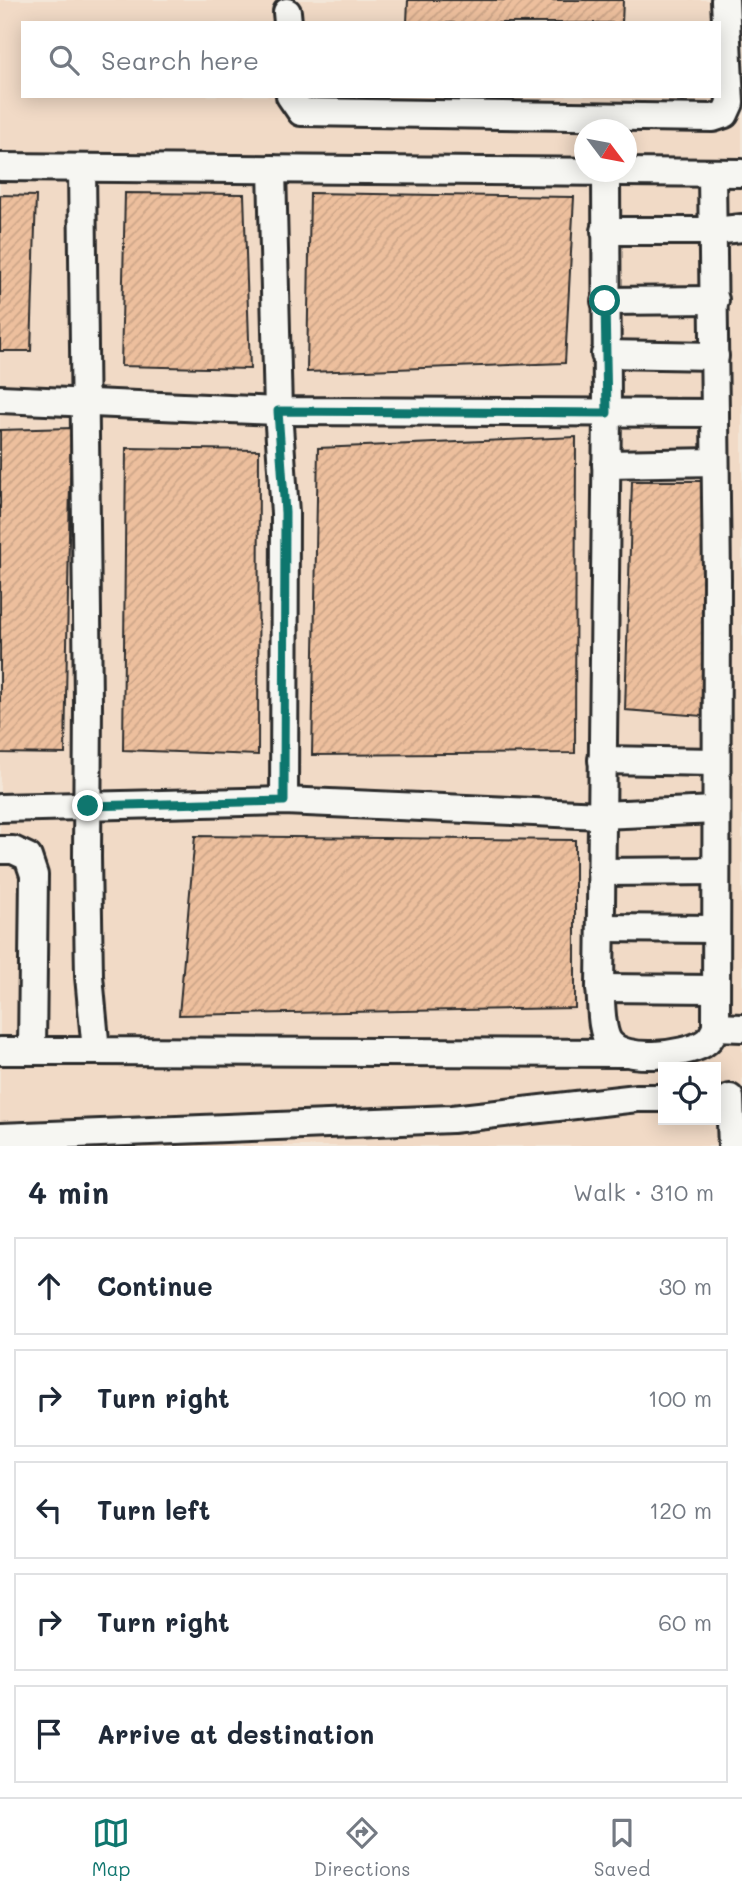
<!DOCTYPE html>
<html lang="en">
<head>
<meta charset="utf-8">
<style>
  :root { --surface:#fff; --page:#f6f6f7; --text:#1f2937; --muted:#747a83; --line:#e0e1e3; --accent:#0f766e }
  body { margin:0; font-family:Mali,sans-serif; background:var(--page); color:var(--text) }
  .controls { position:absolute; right:21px; bottom:21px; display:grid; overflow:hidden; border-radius:0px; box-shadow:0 4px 18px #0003 }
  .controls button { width:63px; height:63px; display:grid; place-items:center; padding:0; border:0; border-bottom:2px solid var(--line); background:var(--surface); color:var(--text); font:35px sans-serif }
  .compass { position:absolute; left:574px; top:119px; width:63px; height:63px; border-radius:50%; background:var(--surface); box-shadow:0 4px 18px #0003; rotate:122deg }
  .stop { position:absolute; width:21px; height:21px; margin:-16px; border:5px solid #0f766e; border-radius:50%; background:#fff }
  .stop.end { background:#0f766e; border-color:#fff; box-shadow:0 2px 7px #0008 }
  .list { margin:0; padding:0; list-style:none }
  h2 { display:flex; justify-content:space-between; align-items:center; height:91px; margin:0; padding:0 28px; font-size:30px }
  h2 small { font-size:23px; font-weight:400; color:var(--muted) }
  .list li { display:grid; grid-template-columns:46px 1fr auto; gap:21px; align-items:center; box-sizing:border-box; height:98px; margin:0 14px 14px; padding:0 14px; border:2px solid var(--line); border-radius:0px }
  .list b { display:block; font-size:26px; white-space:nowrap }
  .list em { font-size:23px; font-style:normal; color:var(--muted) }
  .icon { flex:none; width:38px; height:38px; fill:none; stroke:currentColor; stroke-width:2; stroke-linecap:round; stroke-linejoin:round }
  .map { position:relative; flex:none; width:742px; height:1146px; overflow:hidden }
  .search { position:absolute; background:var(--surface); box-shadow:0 4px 18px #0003; left:21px; right:21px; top:21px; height:77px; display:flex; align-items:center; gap:18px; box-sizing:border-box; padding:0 24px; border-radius:0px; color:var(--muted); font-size:26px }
  .sheet { height:651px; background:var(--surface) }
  nav { display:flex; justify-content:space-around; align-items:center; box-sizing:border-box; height:98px; border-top:2px solid var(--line); background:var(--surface); font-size:19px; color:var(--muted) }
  nav a { display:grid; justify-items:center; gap:4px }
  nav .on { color:var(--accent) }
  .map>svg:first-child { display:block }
  .built { fill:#f1dac6; fill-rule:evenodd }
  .building { fill:url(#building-hatch); stroke:#2b2b2b; stroke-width:2 }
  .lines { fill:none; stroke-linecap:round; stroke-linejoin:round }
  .minor-casing { stroke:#2b2b2b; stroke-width:32 }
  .minor { stroke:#f6f6f2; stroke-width:26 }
  .route { stroke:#0f766e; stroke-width:9 }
</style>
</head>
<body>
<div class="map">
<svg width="742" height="1146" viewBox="0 0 742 1146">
  <defs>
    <pattern id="building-hatch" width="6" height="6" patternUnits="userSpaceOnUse" patternTransform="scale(1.75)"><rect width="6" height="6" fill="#edbf9d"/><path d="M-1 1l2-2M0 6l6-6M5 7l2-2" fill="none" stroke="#cba487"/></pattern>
  </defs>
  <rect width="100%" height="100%" fill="#f3e6d8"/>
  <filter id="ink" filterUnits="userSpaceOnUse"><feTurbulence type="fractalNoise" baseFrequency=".0143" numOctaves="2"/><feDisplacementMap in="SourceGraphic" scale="14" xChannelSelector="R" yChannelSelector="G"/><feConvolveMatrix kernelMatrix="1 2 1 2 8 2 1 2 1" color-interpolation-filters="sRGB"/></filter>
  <g filter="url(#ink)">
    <path class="built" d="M 0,0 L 742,0 L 742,1146 L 0,1146 ZM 23,23 L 719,23 L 719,96 L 23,96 ZM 584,130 L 626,130 L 626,172 L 584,172 ZM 663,1067 L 716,1067 L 716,1120 L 663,1120 Z"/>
    <g class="building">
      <polygon points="408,0 623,0 622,23 407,23"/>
      <polygon points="125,193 244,194 250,369 121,366"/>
      <polygon points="310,193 574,197 565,363 307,372"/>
      <polygon points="0,195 36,196 31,351 0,351"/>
      <polygon points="71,428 65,754 0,753 0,430"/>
      <polygon points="576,437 575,753 312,755 318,448"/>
      <polygon points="126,448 259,450 258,755 123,750"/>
      <polygon points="632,481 706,481 702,716 625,710"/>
      <polygon points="195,836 575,840 575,1008 179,1015"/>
    </g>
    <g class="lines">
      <g class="minor-casing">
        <g id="minor">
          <polyline points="287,12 288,23"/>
          <polyline points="290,96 301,112 713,118 725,114 730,103 725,0"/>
          <polyline points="0,167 742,173"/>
          <polyline points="82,168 88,703 87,857 89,976 96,1051 624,1053"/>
          <polyline points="272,169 278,411 285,513 284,801"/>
          <path d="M 606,172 L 607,413 L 600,988 C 602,1003 600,1029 609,1042 C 625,1063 683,1055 703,1044 C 710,1040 713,1035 716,1027 L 717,578 L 712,174"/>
          <polyline points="605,231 714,231 742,228"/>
          <polyline points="605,301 715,300"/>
          <polyline points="605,354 715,356"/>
          <polyline points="0,399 278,411 715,413"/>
          <polyline points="606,464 715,462"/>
          <polyline points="602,760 716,762"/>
          <polyline points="0,808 284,801 601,815 716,810"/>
          <polyline points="0,850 13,850 28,857 34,875 32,1049"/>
          <polyline points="601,872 716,871"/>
          <polyline points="601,928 716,929"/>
          <polyline points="600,988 715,989"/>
          <polyline points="716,1027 742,1028"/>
          <polyline points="0,1051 96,1051"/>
          <polyline points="730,1098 732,1146"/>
          <polyline points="0,1137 452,1119 637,1098 663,1098"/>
        </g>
      </g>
      <use href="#minor" class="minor"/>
    </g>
  </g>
  <g class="lines" filter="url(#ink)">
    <polyline class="route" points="88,806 284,801 285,513 278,411 607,413 605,301"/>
  </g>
</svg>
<div class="controls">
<button><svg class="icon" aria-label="locate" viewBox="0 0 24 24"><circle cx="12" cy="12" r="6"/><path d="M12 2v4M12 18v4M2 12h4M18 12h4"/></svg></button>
</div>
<svg class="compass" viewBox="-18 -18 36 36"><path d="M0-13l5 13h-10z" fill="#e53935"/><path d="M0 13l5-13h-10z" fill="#747a83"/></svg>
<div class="stop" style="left:605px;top:301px"></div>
<div class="stop end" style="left:88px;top:806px"></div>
<div class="search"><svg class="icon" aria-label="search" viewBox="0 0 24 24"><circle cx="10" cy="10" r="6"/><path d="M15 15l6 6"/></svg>Search here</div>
</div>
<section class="sheet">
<h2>4 min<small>Walk · 310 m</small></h2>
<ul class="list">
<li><svg class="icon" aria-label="ahead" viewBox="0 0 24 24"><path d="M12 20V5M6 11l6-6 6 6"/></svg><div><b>Continue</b></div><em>30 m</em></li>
<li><svg class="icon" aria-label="right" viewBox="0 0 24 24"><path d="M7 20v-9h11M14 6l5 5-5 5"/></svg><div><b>Turn right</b></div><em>100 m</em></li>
<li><svg class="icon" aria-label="left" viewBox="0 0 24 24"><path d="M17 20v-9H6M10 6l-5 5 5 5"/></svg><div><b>Turn left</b></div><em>120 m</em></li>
<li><svg class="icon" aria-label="right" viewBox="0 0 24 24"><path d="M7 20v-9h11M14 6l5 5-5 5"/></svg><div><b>Turn right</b></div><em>60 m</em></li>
<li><svg class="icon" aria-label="arrive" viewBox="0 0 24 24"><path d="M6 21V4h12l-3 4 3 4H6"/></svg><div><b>Arrive at destination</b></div></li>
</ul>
</section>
<nav>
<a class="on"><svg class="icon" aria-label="map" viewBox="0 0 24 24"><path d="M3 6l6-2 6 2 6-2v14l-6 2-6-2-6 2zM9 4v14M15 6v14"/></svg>Map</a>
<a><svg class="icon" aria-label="directions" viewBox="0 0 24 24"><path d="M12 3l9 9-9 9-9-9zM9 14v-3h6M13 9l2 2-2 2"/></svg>Directions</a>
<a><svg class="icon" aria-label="saved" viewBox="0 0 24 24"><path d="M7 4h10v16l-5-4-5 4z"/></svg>Saved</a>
</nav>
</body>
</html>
